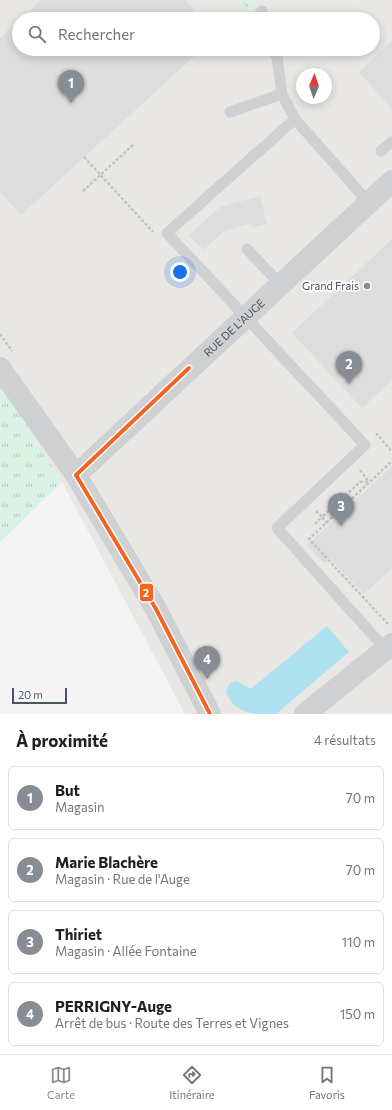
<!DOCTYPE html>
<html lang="fr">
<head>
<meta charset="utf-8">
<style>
  :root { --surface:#fff; --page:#f6f6f6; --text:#202124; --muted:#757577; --line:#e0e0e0; --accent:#868d94 }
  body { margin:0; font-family:Commissioner,sans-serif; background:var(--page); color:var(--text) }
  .compass { position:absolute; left:296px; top:68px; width:36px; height:36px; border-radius:50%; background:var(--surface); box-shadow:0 2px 10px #0003; rotate:2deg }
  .scale { position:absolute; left:12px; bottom:10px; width:55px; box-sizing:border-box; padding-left:4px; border:2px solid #4a5661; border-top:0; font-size:11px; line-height:14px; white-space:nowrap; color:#4a5661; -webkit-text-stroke:3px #fff; paint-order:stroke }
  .you { position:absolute; left:180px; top:272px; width:14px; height:14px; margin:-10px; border:3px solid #fff; border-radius:50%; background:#1a73e8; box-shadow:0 0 0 6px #1a73e833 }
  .badge { display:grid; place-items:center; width:26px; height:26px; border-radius:50%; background:var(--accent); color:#fff; font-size:13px; font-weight:700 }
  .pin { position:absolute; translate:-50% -33px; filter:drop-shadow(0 1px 2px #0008) }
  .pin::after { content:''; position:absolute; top:21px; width:14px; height:12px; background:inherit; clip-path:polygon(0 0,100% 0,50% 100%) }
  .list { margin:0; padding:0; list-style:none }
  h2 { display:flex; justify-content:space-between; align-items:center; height:52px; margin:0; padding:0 16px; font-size:17px }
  h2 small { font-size:13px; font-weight:400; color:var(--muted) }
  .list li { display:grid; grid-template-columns:26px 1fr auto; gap:12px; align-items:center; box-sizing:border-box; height:64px; margin:0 8px 8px; padding:0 8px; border:1px solid var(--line); border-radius:6px }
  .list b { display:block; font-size:15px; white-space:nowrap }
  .list p { margin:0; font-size:13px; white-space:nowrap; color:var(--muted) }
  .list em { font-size:13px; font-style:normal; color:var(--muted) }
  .icon { flex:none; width:22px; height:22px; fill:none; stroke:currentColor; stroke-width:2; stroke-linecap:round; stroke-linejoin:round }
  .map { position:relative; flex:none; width:392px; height:714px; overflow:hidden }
  .search { position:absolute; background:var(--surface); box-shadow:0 2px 10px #0003; left:12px; right:12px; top:12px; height:44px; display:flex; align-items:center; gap:10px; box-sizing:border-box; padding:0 14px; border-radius:22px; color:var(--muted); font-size:15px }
  .sheet { height:340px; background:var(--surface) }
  nav { display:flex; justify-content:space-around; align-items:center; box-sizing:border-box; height:56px; border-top:1px solid var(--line); background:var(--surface); font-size:11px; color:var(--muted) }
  nav a { display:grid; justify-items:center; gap:2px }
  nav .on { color:var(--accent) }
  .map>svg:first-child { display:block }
  .commercial { fill:#e8e7e3; fill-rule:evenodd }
  .grass { fill:url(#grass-tufts) }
  .water { fill:#aee2f0 }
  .building { fill:#ddddde }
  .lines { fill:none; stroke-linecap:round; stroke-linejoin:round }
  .path { stroke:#bcc7c4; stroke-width:2.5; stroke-dasharray:3 2; stroke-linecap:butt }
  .service { stroke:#ced0d2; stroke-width:11 }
  .minor { stroke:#ced0d2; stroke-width:22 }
  .bus-1-casing { stroke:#fff; stroke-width:7 }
  .bus-1 { stroke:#f26522; stroke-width:4 }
  .poi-dot { fill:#868d94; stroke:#fff; stroke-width:1.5 }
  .labels { text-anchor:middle; stroke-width:3.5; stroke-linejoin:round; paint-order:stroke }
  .poi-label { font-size:11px; fill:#4a5661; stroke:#fff; text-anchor:end }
  .street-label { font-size:11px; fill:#4a5661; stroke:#fff }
  .line-badge { stroke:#fff; stroke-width:1.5 }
  .badge-label { font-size:11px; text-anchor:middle; font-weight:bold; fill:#fff }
</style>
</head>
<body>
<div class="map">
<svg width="392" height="714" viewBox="0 0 392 714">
  <defs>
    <pattern id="grass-tufts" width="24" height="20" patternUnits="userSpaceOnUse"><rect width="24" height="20" fill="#d9f2e3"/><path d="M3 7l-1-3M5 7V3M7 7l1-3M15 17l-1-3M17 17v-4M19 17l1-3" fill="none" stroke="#b2c7bb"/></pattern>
  </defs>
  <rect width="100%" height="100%" fill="#f4f4f4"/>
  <path class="commercial" d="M 0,0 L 239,0 L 250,11 L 262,0 L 392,0 L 392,714 L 185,714 L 62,482 L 0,383 ZM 19,19 L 373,19 L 373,49 L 19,49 ZM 302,74 L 326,74 L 326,98 L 302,98 Z"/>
  <g class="grass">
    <polygon points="239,0 262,0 250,11"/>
    <polygon points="0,383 62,482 0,542"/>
  </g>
  <path class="water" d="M 327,626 L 349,652 L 276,714 C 252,714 234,714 226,691 L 230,683 L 236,681 L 251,689 Z"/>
  <g class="building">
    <polygon points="41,0 185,0 202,19 21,19"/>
    <polygon points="19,21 19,49 202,49 21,215 0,192 0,38"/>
    <polygon points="392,41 392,109 359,72"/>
    <polygon points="260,196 267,224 252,228 251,223 224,231 203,250 189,235 220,207"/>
    <polygon points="392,239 392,380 362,408 292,333"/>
    <polygon points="392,467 392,568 364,594 330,558 324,563 307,545"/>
  </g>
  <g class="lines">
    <g class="path">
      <polyline points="84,157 153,232"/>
      <polyline points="83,191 134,144"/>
      <polyline points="0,334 12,351"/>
      <polyline points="376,435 377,434 392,452"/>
      <polyline points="360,470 369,482"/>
      <polyline points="316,511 322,517 360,482 369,482"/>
      <polyline points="315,524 322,517 327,523"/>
      <polyline points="388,624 309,539 392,461"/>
    </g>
    <g class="service">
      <polyline points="256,19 262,11"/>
      <polyline points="272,49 277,57 282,94 295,119 369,203"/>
      <polyline points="230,112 282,94"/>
      <polyline points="295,119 167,233 365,445 277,528 388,652"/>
      <polyline points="381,151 392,142"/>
      <polyline points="247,249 281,285"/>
    </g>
    <g class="minor">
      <polyline points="0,368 76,475 156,609 210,714"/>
      <path id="s1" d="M 76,475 L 392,181"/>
      <polyline points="305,714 392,644"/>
    </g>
    <g class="bus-1-casing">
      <g id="bus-1">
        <polyline points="76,475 156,609 210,714"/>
        <polyline points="76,475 189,368"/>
      </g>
    </g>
    <use href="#bus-1" class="bus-1"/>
  </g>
  <circle class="poi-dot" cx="367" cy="286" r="4"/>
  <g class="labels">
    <g class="poi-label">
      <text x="359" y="290">Grand Frais</text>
    </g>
    <g class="street-label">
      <text dy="4" stroke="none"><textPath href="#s1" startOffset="216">RUE DE L'AUGE</textPath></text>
    </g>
  </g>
  <rect class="line-badge" x="139" y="583" width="15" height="19" rx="4" fill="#f26522"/>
  <g class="badge-label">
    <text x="146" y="597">2</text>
  </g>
</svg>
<svg class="compass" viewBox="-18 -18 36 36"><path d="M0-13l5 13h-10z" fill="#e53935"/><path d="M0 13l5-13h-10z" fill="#757577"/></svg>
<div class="scale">20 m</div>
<div class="you"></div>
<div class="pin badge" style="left:71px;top:103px">1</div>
<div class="pin badge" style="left:349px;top:384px">2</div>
<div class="pin badge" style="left:341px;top:526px">3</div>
<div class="pin badge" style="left:207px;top:679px">4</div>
<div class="search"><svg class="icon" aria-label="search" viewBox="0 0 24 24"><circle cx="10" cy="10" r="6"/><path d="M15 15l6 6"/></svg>Rechercher</div>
</div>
<section class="sheet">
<h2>À proximité<small>4 résultats</small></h2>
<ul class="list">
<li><span class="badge">1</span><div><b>But</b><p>Magasin</p></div><em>70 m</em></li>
<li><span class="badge">2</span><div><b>Marie Blachère</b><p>Magasin · Rue de l'Auge</p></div><em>70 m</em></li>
<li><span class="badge">3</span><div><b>Thiriet</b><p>Magasin · Allée Fontaine</p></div><em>110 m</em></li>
<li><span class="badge">4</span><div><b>PERRIGNY-Auge</b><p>Arrêt de bus · Route des Terres et Vignes</p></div><em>150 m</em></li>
</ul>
</section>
<nav>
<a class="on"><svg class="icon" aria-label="map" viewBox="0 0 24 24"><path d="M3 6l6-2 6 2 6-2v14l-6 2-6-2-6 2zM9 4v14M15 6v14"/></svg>Carte</a>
<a><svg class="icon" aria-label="directions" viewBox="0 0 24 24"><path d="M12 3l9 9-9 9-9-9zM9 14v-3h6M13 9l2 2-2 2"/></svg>Itinéraire</a>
<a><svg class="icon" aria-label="saved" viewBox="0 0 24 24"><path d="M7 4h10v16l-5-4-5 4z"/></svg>Favoris</a>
</nav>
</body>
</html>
